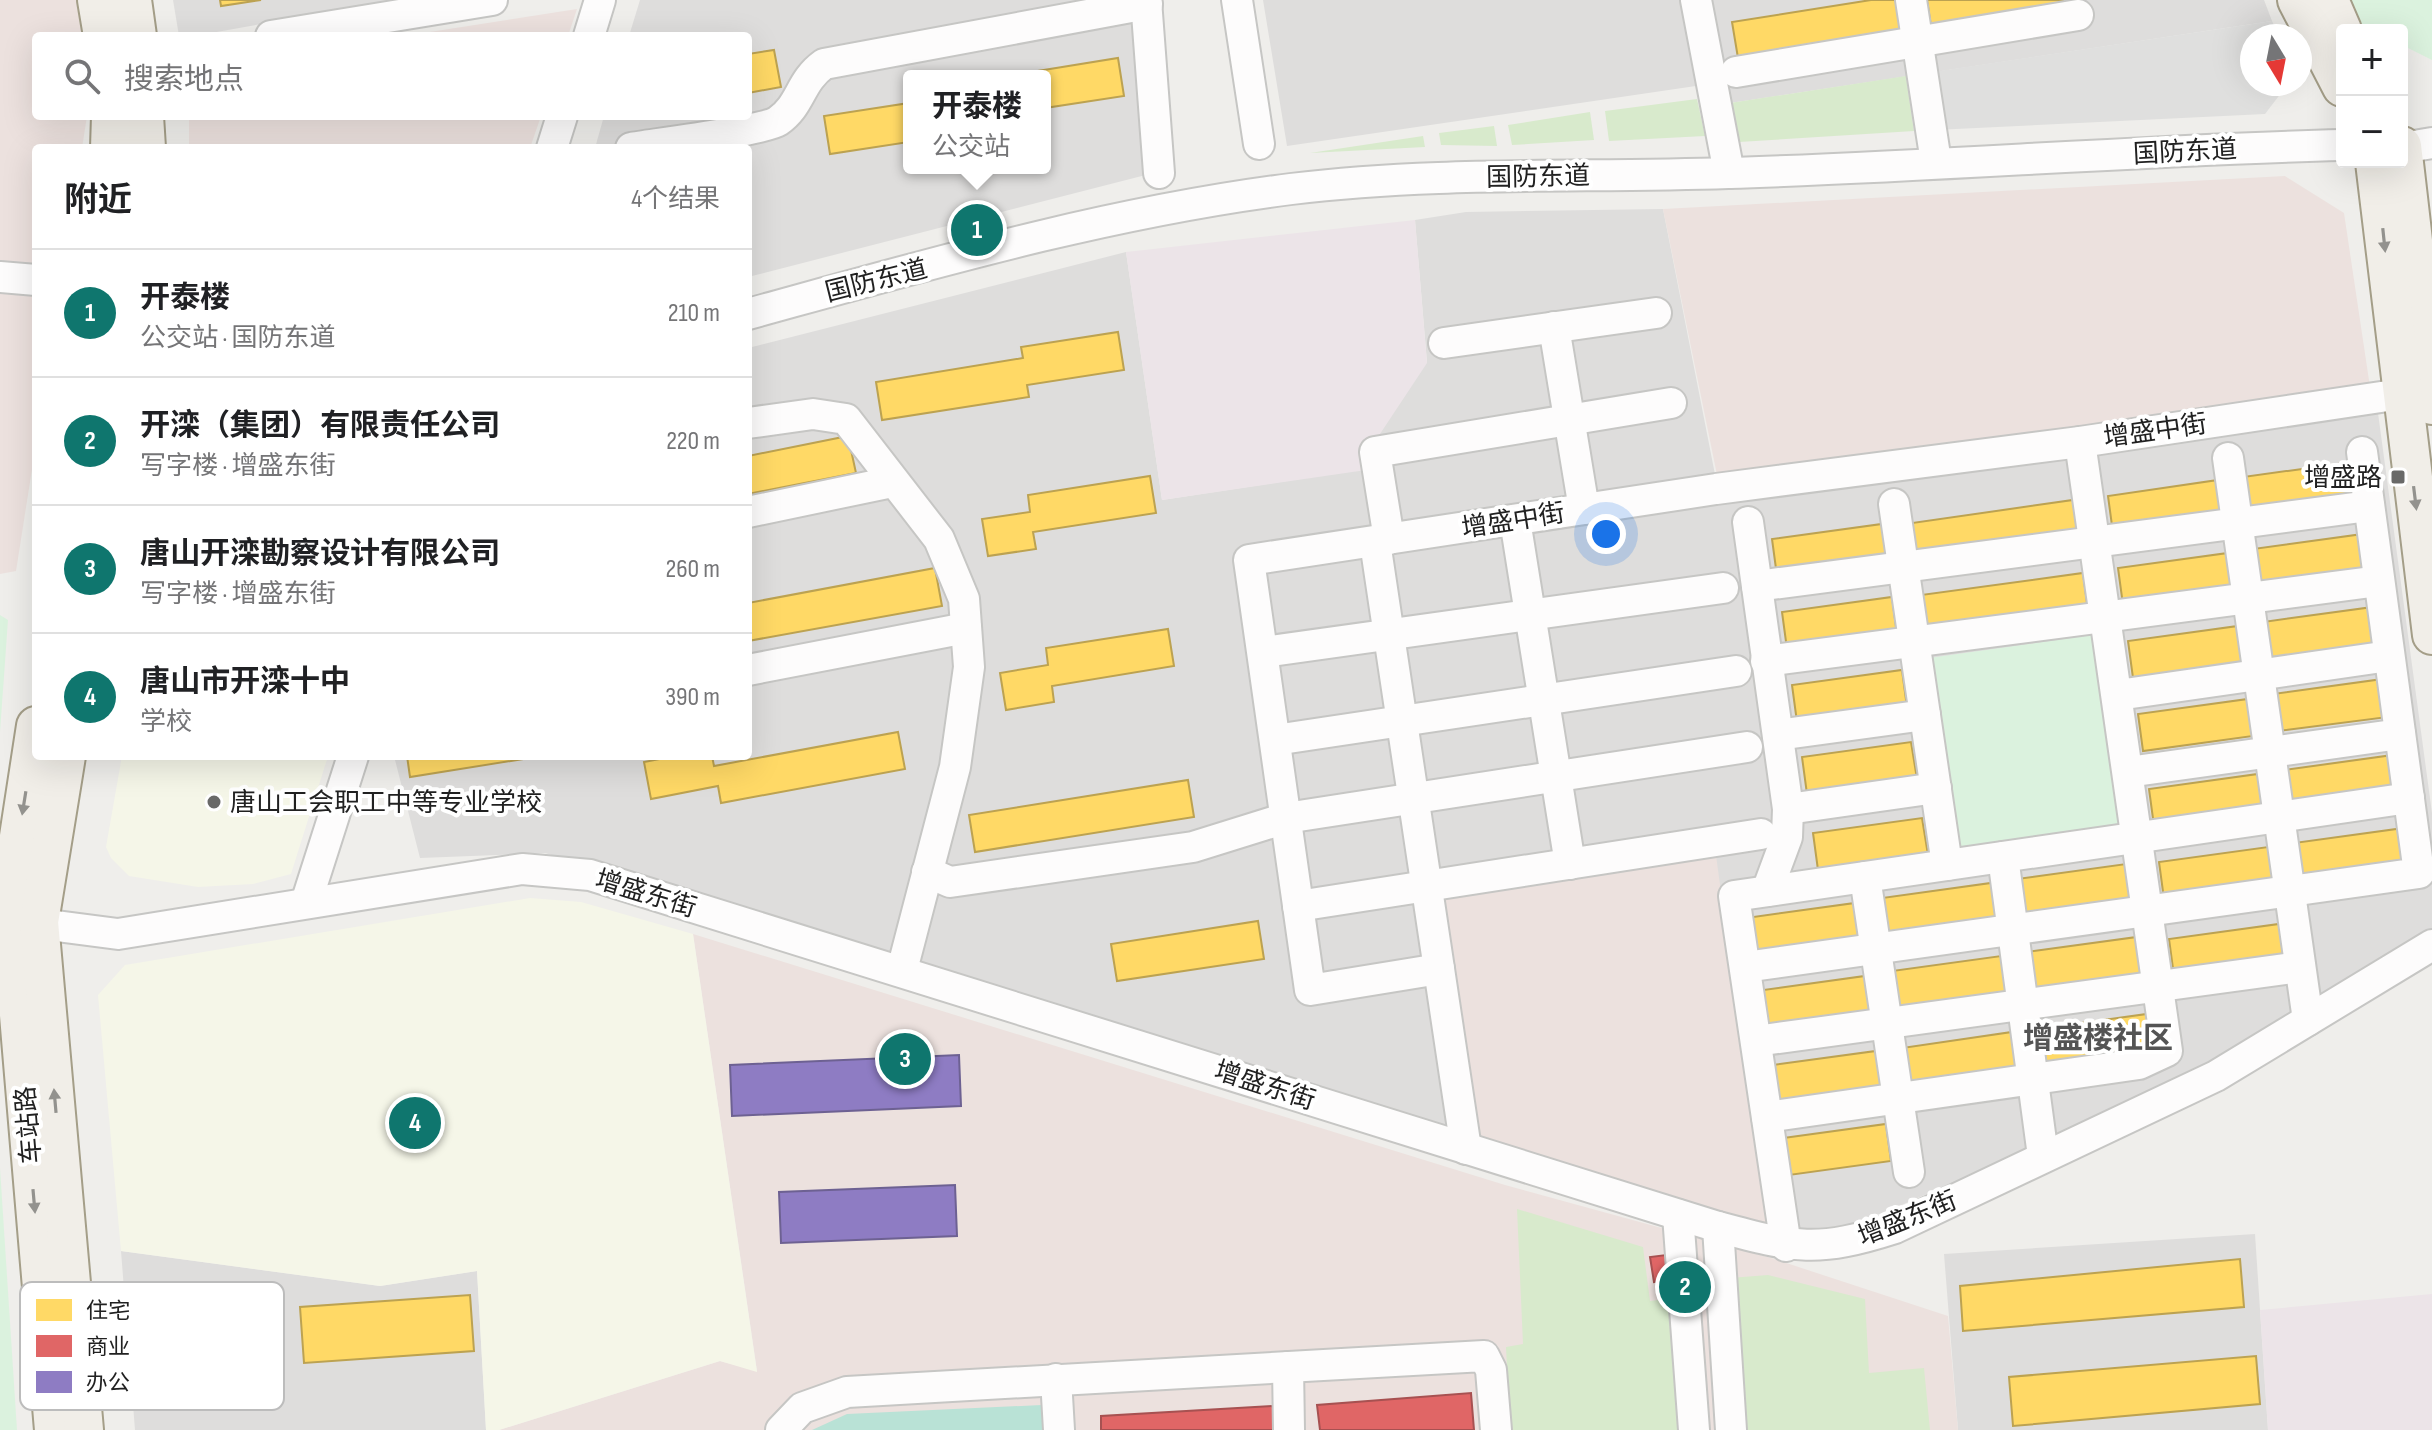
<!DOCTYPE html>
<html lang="zh">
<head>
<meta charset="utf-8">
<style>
  :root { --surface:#fff; --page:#f2f2f2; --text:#202124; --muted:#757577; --line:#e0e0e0; --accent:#0f766e }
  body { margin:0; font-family:"Sofia Sans Condensed","Noto Sans SC",sans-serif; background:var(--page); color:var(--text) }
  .controls { position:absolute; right:24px; top:24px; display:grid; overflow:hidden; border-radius:8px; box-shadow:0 8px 32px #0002 }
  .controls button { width:72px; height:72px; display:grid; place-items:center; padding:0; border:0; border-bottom:2px solid var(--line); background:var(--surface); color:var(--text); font:40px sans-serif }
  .compass { position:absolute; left:2240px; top:24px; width:72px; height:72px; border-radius:50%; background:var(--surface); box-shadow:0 8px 32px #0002; rotate:170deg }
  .you { position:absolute; left:1606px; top:534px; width:28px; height:28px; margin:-20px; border:6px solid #fff; border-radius:50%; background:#1a73e8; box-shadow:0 0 0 12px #1a73e833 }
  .badge { display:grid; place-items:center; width:52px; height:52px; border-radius:50%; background:var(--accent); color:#fff; font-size:26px; font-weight:700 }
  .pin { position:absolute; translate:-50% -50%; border:4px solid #fff; box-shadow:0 2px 8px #0006 }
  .popup { position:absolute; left:903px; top:70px; width:148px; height:104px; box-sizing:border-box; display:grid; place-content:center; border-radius:8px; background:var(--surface); filter:drop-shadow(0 2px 6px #0005); font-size:26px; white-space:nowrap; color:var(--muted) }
  .popup b { font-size:30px; color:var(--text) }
  .popup::after { content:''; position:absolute; left:50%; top:100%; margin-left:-16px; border:16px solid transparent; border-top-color:var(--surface) }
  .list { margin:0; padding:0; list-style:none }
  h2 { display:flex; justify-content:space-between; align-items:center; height:104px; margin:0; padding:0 32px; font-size:34px }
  h2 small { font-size:26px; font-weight:400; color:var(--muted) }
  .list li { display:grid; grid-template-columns:52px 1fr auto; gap:24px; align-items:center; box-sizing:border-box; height:128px; padding:0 32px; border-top:2px solid var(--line) }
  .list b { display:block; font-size:30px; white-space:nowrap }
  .list p { margin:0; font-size:26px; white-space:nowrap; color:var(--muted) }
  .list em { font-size:26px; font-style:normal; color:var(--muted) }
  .icon { flex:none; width:44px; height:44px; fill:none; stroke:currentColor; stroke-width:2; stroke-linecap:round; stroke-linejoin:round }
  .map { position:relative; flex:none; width:2432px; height:1430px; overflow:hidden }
  .search { position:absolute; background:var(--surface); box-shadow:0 8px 32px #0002; left:32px; top:32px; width:720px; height:88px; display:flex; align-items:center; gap:20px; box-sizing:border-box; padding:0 28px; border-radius:8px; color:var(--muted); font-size:30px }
  .panel { position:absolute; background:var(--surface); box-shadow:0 8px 32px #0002; left:32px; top:144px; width:720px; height:616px; border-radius:8px }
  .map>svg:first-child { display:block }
  .residential { fill:#dedddc; fill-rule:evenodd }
  .commercial { fill:#ece1de }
  .industrial { fill:#ece4e8 }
  .education { fill:#f5f6e8 }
  .grass { fill:#d8eacc }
  .park { fill:#dbf2de }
  .pitch { fill:#b9e2d6 }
  .parking { fill:#dfdfde }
  .homes { fill:#ffd966; stroke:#bca251; stroke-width:2 }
  .shops { fill:#e06666; stroke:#a75151; stroke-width:2 }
  .offices { fill:#8e7cc3; stroke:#6d6192; stroke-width:2 }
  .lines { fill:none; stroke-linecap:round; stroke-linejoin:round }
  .minor-casing { stroke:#c6c6c4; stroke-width:34 }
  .major-casing { stroke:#a49e88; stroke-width:42 }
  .minor { stroke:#fdfcfc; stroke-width:30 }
  .major { stroke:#f1eee8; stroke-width:38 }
  .oneway { fill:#93928e }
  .poi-dot { fill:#696968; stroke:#fff; stroke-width:3 }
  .labels { text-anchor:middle; stroke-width:8; stroke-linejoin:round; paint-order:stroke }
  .street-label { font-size:26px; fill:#212121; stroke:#fff }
  .poi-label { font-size:26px; fill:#212121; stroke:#fff; text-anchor:end }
  .quarter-label { font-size:30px; font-weight:bold; fill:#545454; stroke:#fff }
  .key { fill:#fff; stroke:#bcbcbc; stroke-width:2 }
  .key-label { font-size:22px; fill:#212121 }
</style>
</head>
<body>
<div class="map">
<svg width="2432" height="1430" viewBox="0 0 2432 1430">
  <rect width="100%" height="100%" fill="#efeeeb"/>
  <g class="residential">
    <polygon points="173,0 396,0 194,36 179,36"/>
    <path d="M 640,0 L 1156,0 L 1173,168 L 748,277 L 748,148 L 595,148 L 604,116 L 748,116 L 748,36 L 629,36 ZM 909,76 L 1045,76 L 1045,168 L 909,168 Z"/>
    <polygon points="1263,0 2264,0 2272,21 1730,103 1723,82 1287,146"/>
    <polygon points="1663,209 1720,500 2378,413 2432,813 2432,931 2210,1069 1904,1204 1850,1226 1802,1235 1471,1138 1307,1082 545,853 420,858 394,756 748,756 748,348 1126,252 1162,500 1365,469 1362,444 1427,362 1415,220 1466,212"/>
    <polygon points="2255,1234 2268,1430 1958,1430 1944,1254"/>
    <polygon points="121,1251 380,1286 477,1271 486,1430 135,1430"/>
  </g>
  <g class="commercial">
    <polygon points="0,0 76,0 82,36 36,36 36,116 87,116 82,148 36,148 36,444 16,571 0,574"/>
    <polygon points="577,9 568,36 404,36"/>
    <polygon points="189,116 541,116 530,148 189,148"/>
    <polygon points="2285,176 2344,213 2370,387 1717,475 1663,209"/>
    <polygon points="1715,848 1767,1229 1471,1138 1434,890"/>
    <polygon points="693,934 1505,1185 1771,1258 1948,1316 1958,1430 499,1430 720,1361 757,1371"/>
  </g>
  <g class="industrial">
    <polygon points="1415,220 1427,363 1376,440 1362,444 1366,470 1162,500 1126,252"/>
    <polygon points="2432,1294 2432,1430 2268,1430 2260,1310"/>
  </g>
  <g class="education">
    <polygon points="122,756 328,756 291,874 253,884 198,887 129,876 111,858 106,847"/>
    <polygon points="530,898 581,902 693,934 757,1372 720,1361 499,1430 486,1430 477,1271 380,1286 121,1251 98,995 125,965"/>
  </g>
  <g class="grass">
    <polygon points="1906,76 1914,131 1739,142 1730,103"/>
    <polygon points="1697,99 1705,136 1609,141 1605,111"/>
    <polygon points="1590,112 1594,140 1512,145 1508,125"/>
    <polygon points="1494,126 1497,146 1441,145 1439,133"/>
    <polygon points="1423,136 1425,147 1310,153"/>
    <polygon points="1517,1209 1643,1247 1650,1301 1675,1298 1684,1430 1510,1430 1506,1347 1523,1344"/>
    <polygon points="1768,1275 1865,1299 1869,1373 1924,1368 1930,1430 1741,1430 1730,1278"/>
  </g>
  <g class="park">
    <polygon points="2350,0 2432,0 2432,60 2402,45 2402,30 2372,30 2359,23"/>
    <polygon points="0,615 8,620 0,732"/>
    <polygon points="2099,634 2126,826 1956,850 1929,658"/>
    <polygon points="0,1168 17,1430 0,1430"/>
  </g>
  <polygon class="pitch" points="1042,1405 1043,1430 812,1430 847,1414"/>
  <polygon class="parking" points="2272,21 2279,36 2252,36 2252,84 2288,84 2265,114 1914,131 1906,76"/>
  <g class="homes">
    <polygon points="220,0 261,0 221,6"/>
    <polygon points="1871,0 1900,0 1906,37 1739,64 1732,22"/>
    <polygon points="1927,0 2073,0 2074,10 1932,33"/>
    <polygon points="774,50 781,87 748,93 748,54"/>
    <polygon points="1118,58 1124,96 1045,108 1045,76 1007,76"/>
    <polygon points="909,103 909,142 830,154 824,116"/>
    <polygon points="1118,332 1124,370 1027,385 1029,397 882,420 876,382 1023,358 1021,347"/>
    <polygon points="848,436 856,473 748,494 748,456"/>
    <polygon points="2353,462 2358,499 2248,514 2243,477"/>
    <polygon points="1150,476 1156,513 1033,532 1036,549 988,556 982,519 1030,512 1028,495"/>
    <polygon points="2218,480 2223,518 2113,533 2108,496"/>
    <polygon points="2073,500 2078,538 1917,560 1912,523"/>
    <polygon points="1882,524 1887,561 1777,576 1772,539"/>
    <polygon points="2363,534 2368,571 2258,586 2253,549"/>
    <polygon points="2228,553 2233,590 2123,605 2118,568"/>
    <polygon points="935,568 942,606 748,641 748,603"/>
    <polygon points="2083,573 2088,610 1927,633 1921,595"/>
    <polygon points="1892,597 1897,634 1787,649 1782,612"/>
    <polygon points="2373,607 2378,644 2268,659 2263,622"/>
    <polygon points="2238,626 2243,663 2133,678 2128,641"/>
    <polygon points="1168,629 1174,666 1052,686 1054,702 1006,710 1000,673 1048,665 1046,648"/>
    <polygon points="1902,670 1907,707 1797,722 1792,685"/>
    <polygon points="2383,679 2388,717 2278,731 2273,694"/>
    <polygon points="2248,699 2253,736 2143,751 2138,714"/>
    <polygon points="898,732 905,769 721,803 718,786 651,799 644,762 675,756 712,756 714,766"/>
    <polygon points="1911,742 1917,779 1807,794 1802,757"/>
    <polygon points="2393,755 2398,792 2289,807 2284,770"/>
    <polygon points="407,756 542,756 410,777"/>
    <polygon points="2258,774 2263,811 2154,826 2149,789"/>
    <polygon points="1188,780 1194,817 975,852 969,815"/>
    <polygon points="1922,818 1928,855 1818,870 1813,833"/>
    <polygon points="2404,828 2409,865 2299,880 2294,843"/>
    <polygon points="2268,847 2274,884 2164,899 2159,862"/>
    <polygon points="2126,864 2132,901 2022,916 2017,879"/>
    <polygon points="1991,883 1996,920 1887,935 1882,898"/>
    <polygon points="1855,903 1860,940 1751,955 1746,918"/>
    <polygon points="1258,921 1264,959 1117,981 1111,944"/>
    <polygon points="2279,924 2284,961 2174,976 2169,939"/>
    <polygon points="2137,937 2142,974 2032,989 2027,952"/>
    <polygon points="2001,956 2007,993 1897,1008 1892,971"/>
    <polygon points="1865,976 1870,1013 1761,1028 1756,991"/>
    <polygon points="2147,1014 2152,1051 2042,1066 2037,1029"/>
    <polygon points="2012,1032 2017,1070 1907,1085 1902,1048"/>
    <polygon points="1876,1051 1881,1088 1771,1104 1766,1066"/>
    <polygon points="1886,1124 1891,1161 1782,1176 1776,1139"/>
    <polygon points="2240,1259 2244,1307 1963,1331 1960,1286"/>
    <polygon points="470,1295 474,1351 304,1363 300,1307"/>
    <polygon points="2256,1356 2260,1404 2013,1426 2009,1377"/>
  </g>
  <g class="shops">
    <polygon points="1674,1254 1677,1278 1654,1282 1650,1257"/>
    <polygon points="1471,1393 1474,1430 1320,1430 1317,1405"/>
    <polygon points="1273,1406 1274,1430 1101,1430 1101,1416"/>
  </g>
  <g class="offices">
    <polygon points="959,1055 961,1106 732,1116 730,1065"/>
    <polygon points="955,1185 957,1236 781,1243 779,1192"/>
  </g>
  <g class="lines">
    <g class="minor-casing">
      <g id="minor">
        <polyline points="1146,0 1159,173"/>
        <polyline points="1237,0 1259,144"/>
        <polyline points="1696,0 1729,173"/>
        <polyline points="1911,0 1936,162"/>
        <polyline points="271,36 492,0"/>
        <polyline points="589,36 600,0"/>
        <polyline points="1736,72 2078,15"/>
        <polyline points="552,148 562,116"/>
        <path d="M 631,148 C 655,144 765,130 778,121 C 802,104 799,82 824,64 L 1147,4"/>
        <polyline points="2402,148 2432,143"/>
        <polyline points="0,277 36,280"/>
        <path d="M 748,314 C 926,265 1108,212 1291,189 C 1436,171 1583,178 1728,173 C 1933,167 2137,150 2342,145"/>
        <polyline points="1554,327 1584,509"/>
        <polyline points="1444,343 1656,313"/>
        <polyline points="748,423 813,414 846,419 939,539 964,599 969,667 955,767 902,970"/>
        <polyline points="2228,458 2308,1020"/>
        <polyline points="1894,504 1947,865"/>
        <polyline points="748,512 892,482"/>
        <polyline points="1515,520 1570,864"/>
        <polyline points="1748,522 1788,809 1787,837 1767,891"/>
        <polyline points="1389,539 1375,452 1671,403"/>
        <polyline points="1375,542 1466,1149"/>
        <polyline points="1757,586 2369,506"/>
        <polyline points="1263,652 1723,588"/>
        <polyline points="1766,661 2379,581"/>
        <polyline points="748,670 966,628"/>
        <polyline points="2118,695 2389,656"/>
        <polyline points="1778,735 1925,715"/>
        <polyline points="1275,740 1736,671"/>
        <polyline points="2128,772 2400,734"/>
        <polyline points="1788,809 1936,788"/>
        <polyline points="2003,857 2043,1156"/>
        <polyline points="927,872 950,882 1193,847 1286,818 1747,747"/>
        <polyline points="1865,877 1909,1172"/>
        <polyline points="306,903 353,756"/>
        <polyline points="1298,906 1761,834"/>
        <path d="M 18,921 L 118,934 L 522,869 L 590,875 L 1718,1227 C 1796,1248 1817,1253 1895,1228 L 2216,1076 L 2432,945"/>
        <polyline points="1745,967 2419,873 2362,452"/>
        <polyline points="1439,969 1310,990 1249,560 1716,489 2080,442 2401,394"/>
        <polyline points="1756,1041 2300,967"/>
        <polyline points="1767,1117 2139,1064 2167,1051 2080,442"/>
        <polyline points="1678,1215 1694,1430"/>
        <polyline points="1718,1227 1731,1430"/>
        <polyline points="1786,1246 1734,896 2409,798"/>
        <polyline points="1288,1367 1289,1430"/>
        <polyline points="1056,1379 1059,1430"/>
        <polyline points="781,1430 802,1408 847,1392 1484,1356 1491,1370 1496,1430"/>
      </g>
    </g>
    <g class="major-casing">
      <g id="major">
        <polyline points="97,0 103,36"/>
        <polyline points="132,0 137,36"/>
        <polyline points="2297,0 2342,87"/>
        <polyline points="2329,0 2342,30"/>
        <polyline points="144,116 146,148"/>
        <polyline points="2402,146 2432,405"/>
        <polyline points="110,148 111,116"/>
        <polyline points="2375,162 2432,635"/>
        <polyline points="36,726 16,856 11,920 54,1430"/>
        <polyline points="66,756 39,922 84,1430"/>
      </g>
    </g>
    <use href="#minor" class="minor"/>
    <use href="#major" class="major"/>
  </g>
  <defs><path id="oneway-solid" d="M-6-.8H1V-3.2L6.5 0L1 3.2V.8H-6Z" transform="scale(2)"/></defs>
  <g class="oneway">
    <use href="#oneway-solid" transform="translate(2384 240) rotate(84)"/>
    <use href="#oneway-solid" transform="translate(2415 498) rotate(83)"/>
    <use href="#oneway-solid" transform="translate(24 803) rotate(99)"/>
    <use href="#oneway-solid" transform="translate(55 1101) rotate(-95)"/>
    <use href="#oneway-solid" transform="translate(34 1201) rotate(85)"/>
  </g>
  <g class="poi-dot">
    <rect x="2390" y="469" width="16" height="16" rx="4"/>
    <circle cx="214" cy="802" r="8"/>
  </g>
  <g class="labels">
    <g class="street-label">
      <text transform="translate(2185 151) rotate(-3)" y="9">国防东道</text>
      <text transform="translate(1538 176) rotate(-1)" y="9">国防东道</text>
      <text transform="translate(876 280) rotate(-14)" y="9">国防东道</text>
      <text transform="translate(2155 430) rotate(-8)" y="9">增盛中街</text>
      <text transform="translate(1513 520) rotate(-9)" y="9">增盛中街</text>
      <text transform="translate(646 893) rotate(17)" y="9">增盛东街</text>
      <text transform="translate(1265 1085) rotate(18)" y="9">增盛东街</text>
      <text transform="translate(28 1125) rotate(-95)" y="9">车站路</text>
      <text transform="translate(1907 1218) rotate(-22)" y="9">增盛东街</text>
    </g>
    <g class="poi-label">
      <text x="2382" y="486">增盛路</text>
      <text x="230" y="811" text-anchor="start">唐山工会职工中等专业学校</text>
    </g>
    <g class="quarter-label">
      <text x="2098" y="1048">增盛楼社区</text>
    </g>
  </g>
  <rect x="20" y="1282" width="264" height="128" rx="12" class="key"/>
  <rect x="36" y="1299" width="36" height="22" fill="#ffd966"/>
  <rect x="36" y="1335" width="36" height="22" fill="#e06666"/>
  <rect x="36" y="1371" width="36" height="22" fill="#8e7cc3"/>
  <g class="key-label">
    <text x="86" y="1318">住宅</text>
    <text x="86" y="1354">商业</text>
    <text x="86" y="1390">办公</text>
  </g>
</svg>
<div class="controls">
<button>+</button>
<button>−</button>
</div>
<svg class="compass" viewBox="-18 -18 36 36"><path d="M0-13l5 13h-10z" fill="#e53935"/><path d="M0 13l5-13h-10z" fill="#757577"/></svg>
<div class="you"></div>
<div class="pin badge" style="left:977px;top:230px">1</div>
<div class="popup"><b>开泰楼</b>公交站</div>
<div class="pin badge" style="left:1685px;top:1287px">2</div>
<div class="pin badge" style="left:905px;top:1059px">3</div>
<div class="pin badge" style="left:415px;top:1123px">4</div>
<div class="search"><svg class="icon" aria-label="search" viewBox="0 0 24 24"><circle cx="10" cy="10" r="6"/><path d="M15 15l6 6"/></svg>搜索地点</div>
<section class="panel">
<h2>附近<small>4个结果</small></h2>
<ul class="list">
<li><span class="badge">1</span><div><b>开泰楼</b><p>公交站 · 国防东道</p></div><em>210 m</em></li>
<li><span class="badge">2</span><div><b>开滦（集团）有限责任公司</b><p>写字楼 · 增盛东街</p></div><em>220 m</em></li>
<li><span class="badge">3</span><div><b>唐山开滦勘察设计有限公司</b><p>写字楼 · 增盛东街</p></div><em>260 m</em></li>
<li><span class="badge">4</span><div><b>唐山市开滦十中</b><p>学校</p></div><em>390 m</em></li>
</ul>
</section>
</div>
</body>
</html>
